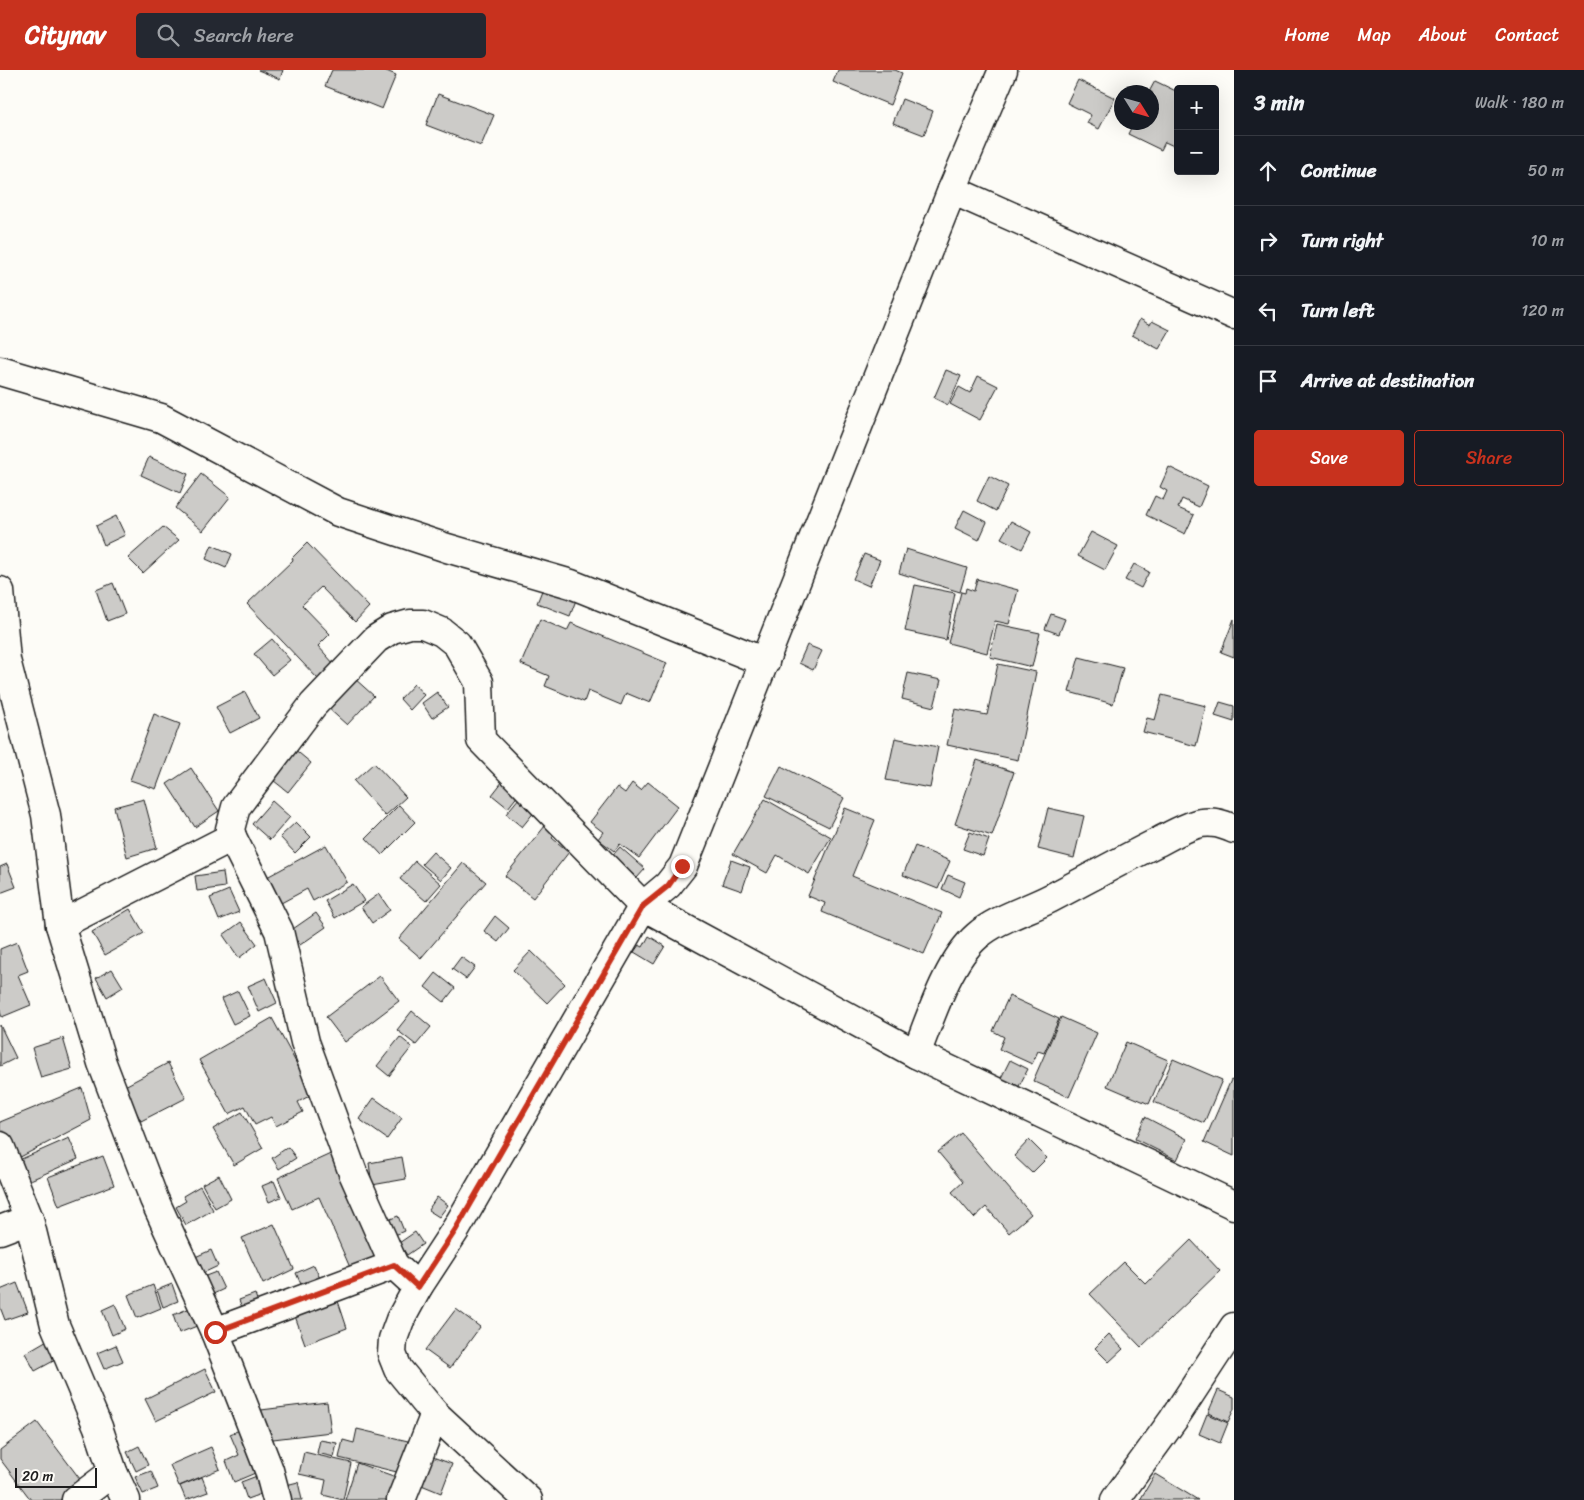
<!DOCTYPE html>
<html lang="en">
<head>
<meta charset="utf-8">
<style>
  :root { --surface:#171b24; --page:#242831; --text:#f1f3f6; --muted:#9ea1a6; --line:#363941; --accent:#c8321e }
  body { margin:0; font-family:Sriracha,sans-serif; background:var(--page); color:var(--text) }
  .controls { position:absolute; right:15px; top:15px; display:grid; overflow:hidden; border-radius:5px; box-shadow:0 5px 20px #0002 }
  .controls button { width:45px; height:45px; display:grid; place-items:center; padding:0; border:0; border-bottom:1px solid var(--line); background:var(--surface); color:var(--text); font:25px sans-serif }
  .compass { position:absolute; left:1114px; top:15px; width:45px; height:45px; border-radius:50%; background:var(--surface); box-shadow:0 5px 20px #0002; rotate:127deg }
  .scale { position:absolute; left:15px; bottom:12px; width:82px; box-sizing:border-box; padding-left:5px; border:2px solid #1c1c1c; border-top:0; font-size:14px; line-height:18px; white-space:nowrap; color:#1c1c1c; -webkit-text-stroke:4px #fdfcf7; paint-order:stroke }
  .stop { position:absolute; width:15px; height:15px; margin:-11px; border:4px solid #c8321e; border-radius:50%; background:#fff }
  .stop.end { background:#c8321e; border-color:#fff; box-shadow:0 1px 5px #0008 }
  .list { margin:0; padding:0; list-style:none }
  h2 { display:flex; justify-content:space-between; align-items:center; height:65px; margin:0; padding:0 20px; font-size:21px }
  h2 small { font-size:16px; font-weight:400; color:var(--muted) }
  .list li { display:grid; grid-template-columns:32px 1fr auto; gap:15px; align-items:center; box-sizing:border-box; height:70px; padding:0 20px; border-top:1px solid var(--line) }
  .list b { display:block; font-size:19px; white-space:nowrap }
  .list em { font-size:16px; font-style:normal; color:var(--muted) }
  .actions { display:flex; gap:10px; padding:15px 20px }
  .actions a { flex:1; padding:11px 0; border:1px solid var(--accent); border-radius:5px; text-align:center; font-size:18px; color:var(--accent) }
  .actions .main { background:var(--accent); color:#fff }
  .icon { flex:none; width:28px; height:28px; fill:none; stroke:currentColor; stroke-width:2; stroke-linecap:round; stroke-linejoin:round }
  .map { position:relative; flex:none; width:1234px; height:1430px; overflow:hidden }
  header { display:flex; align-items:center; gap:30px; box-sizing:border-box; height:70px; padding:0 25px; background:var(--accent); color:#fff }
  header strong { font-size:24px }
  nav { display:flex; gap:28px; margin-inline-start:auto; font-size:18px }
  .search { width:350px; height:45px; background:var(--page); display:flex; align-items:center; gap:12px; box-sizing:border-box; padding:0 18px; border-radius:5px; color:var(--muted); font-size:19px }
  main { display:flex }
  aside { flex:1; background:var(--surface) }
  .map>svg:first-child { display:block }
  .building { fill:#cccbc8; stroke:#1c1c1c }
  .lines { fill:none; stroke-linecap:round; stroke-linejoin:round }
  .minor-casing { stroke:#1c1c1c; stroke-width:31 }
  .minor { stroke:#fdfcf7; stroke-width:28 }
  .route { stroke:#c8321e; stroke-width:6 }
</style>
</head>
<body>
<header>
<strong>Citynav</strong>
<div class="search"><svg class="icon" aria-label="search" viewBox="0 0 24 24"><circle cx="10" cy="10" r="6"/><path d="M15 15l6 6"/></svg>Search here</div>
<nav><a>Home</a><a>Map</a><a>About</a><a>Contact</a></nav>
</header>
<main>
<div class="map">
<svg width="1234" height="1430" viewBox="0 0 1234 1430">
  <rect width="100%" height="100%" fill="#fdfcf7"/>
  <filter id="ink" filterUnits="userSpaceOnUse"><feTurbulence type="fractalNoise" baseFrequency=".02" numOctaves="2"/><feDisplacementMap in="SourceGraphic" scale="10" xChannelSelector="R" yChannelSelector="G"/><feConvolveMatrix kernelMatrix="1 2 1 2 8 2 1 2 1" color-interpolation-filters="sRGB"/></filter>
  <g filter="url(#ink)">
    <g class="building">
      <polygon points="258,0 283,0 280,9"/>
      <polygon points="332,0 384,0 396,5 382,39 325,16"/>
      <polygon points="838,0 895,0 902,3 890,35 833,12"/>
      <polygon points="1078,10 1115,28 1099,59 1087,53 1091,45 1067,33"/>
      <polygon points="1155,11 1178,22 1178,78 1165,72 1161,80 1128,64 1134,52 1152,52 1152,22 1149,22"/>
      <polygon points="438,24 494,45 481,76 426,55"/>
      <polygon points="902,29 933,41 924,65 893,53"/>
      <polygon points="1140,249 1150,255 1152,251 1170,260 1159,279 1132,265"/>
      <polygon points="946,300 961,306 948,335 934,328"/>
      <polygon points="978,306 998,316 980,350 950,334 959,317 970,323"/>
      <polygon points="149,387 188,404 180,423 141,405"/>
      <polygon points="1169,397 1208,416 1199,437 1182,429 1178,438 1194,445 1185,464 1146,445 1155,426 1163,430 1167,421 1160,417"/>
      <polygon points="201,404 230,427 203,461 175,438"/>
      <polygon points="989,406 1008,416 996,441 977,431"/>
      <polygon points="964,440 987,452 979,470 955,458"/>
      <polygon points="116,446 125,465 104,475 96,456"/>
      <polygon points="1011,451 1031,462 1022,479 1001,468"/>
      <polygon points="163,457 179,470 143,503 128,488"/>
      <polygon points="1091,462 1118,476 1105,500 1078,486"/>
      <polygon points="307,473 369,537 355,552 321,517 302,535 330,564 318,576 334,594 318,609 247,534 293,490 292,488"/>
      <polygon points="212,475 232,484 226,498 206,489"/>
      <polygon points="906,479 967,498 960,522 899,503"/>
      <polygon points="864,484 880,490 869,516 853,509"/>
      <polygon points="1134,494 1149,502 1141,518 1125,510"/>
      <polygon points="977,509 1018,520 1009,554 995,551 987,583 948,573 961,522 965,523 966,518 974,521"/>
      <polygon points="113,513 125,544 107,551 96,520"/>
      <polygon points="915,515 955,523 946,570 905,561"/>
      <polygon points="543,518 576,530 570,546 537,533"/>
      <polygon points="1051,544 1065,549 1059,564 1045,559"/>
      <polygon points="540,549 567,561 571,553 667,593 650,633 626,623 621,635 588,621 584,632 545,616 549,606 521,594"/>
      <polygon points="1234,549 1234,587 1221,582"/>
      <polygon points="997,554 1040,563 1032,597 990,587"/>
      <polygon points="272,569 290,590 272,605 254,584"/>
      <polygon points="807,575 822,581 813,600 799,593"/>
      <polygon points="1079,587 1123,598 1113,634 1069,622"/>
      <polygon points="998,594 1036,602 1018,690 947,675 955,639 987,645"/>
      <polygon points="908,603 941,610 934,637 902,629"/>
      <polygon points="354,608 374,626 347,655 328,638"/>
      <polygon points="414,614 424,625 410,640 400,629"/>
      <polygon points="245,622 259,648 230,663 216,637"/>
      <polygon points="437,622 448,637 432,648 422,633"/>
      <polygon points="1162,625 1206,636 1196,676 1143,662 1147,648 1155,650"/>
      <polygon points="1220,632 1234,636 1234,652 1215,646"/>
      <polygon points="154,644 180,654 156,719 130,710"/>
      <polygon points="895,668 938,677 930,718 886,710"/>
      <polygon points="293,678 311,693 288,722 269,707"/>
      <polygon points="977,690 1014,702 992,766 955,754"/>
      <polygon points="374,693 406,727 385,746 354,711"/>
      <polygon points="781,696 844,728 829,757 766,726"/>
      <polygon points="191,698 219,741 195,757 167,714"/>
      <polygon points="506,707 522,720 508,738 492,725"/>
      <polygon points="648,712 678,736 639,788 620,774 614,781 598,769 603,762 590,752 617,717 625,723 632,713 641,720"/>
      <polygon points="519,728 535,741 522,757 506,744"/>
      <polygon points="144,729 157,778 127,787 114,737"/>
      <polygon points="765,729 831,767 809,804 777,785 767,803 733,784"/>
      <polygon points="272,731 290,747 270,770 252,754"/>
      <polygon points="399,735 415,752 382,785 366,768"/>
      <polygon points="845,738 875,750 852,806 942,843 924,884 822,842 825,833 808,826"/>
      <polygon points="1048,738 1084,746 1074,788 1038,779"/>
      <polygon points="296,752 311,767 295,783 280,767"/>
      <polygon points="545,756 555,764 552,768 569,782 533,828 505,806"/>
      <polygon points="970,762 989,769 983,786 963,779"/>
      <polygon points="326,775 347,812 313,831 307,819 270,839 256,813"/>
      <polygon points="915,776 950,791 938,819 903,805"/>
      <polygon points="620,777 645,799 637,808 612,786"/>
      <polygon points="433,782 451,798 441,810 422,794"/>
      <polygon points="731,790 750,797 742,821 722,814"/>
      <polygon points="415,791 441,814 426,831 400,809"/>
      <polygon points="463,793 486,812 421,888 399,869"/>
      <polygon points="7,794 16,817 0,823 0,797"/>
      <polygon points="223,802 225,817 197,821 195,806"/>
      <polygon points="948,805 965,812 959,827 942,819"/>
      <polygon points="353,814 364,831 335,848 325,831"/>
      <polygon points="229,820 239,842 219,850 210,828"/>
      <polygon points="379,824 390,840 372,853 361,837"/>
      <polygon points="130,839 144,863 105,885 92,862"/>
      <polygon points="316,843 326,857 300,875 290,861"/>
      <polygon points="495,846 509,858 498,872 484,861"/>
      <polygon points="241,852 257,874 239,888 223,865"/>
      <polygon points="649,866 665,876 654,894 634,882 639,875 643,877"/>
      <polygon points="17,872 28,901 18,905 31,935 2,947 0,942 0,879"/>
      <polygon points="531,881 565,914 547,933 513,900"/>
      <polygon points="461,887 475,897 466,909 452,899"/>
      <polygon points="112,899 123,917 107,927 96,908"/>
      <polygon points="436,903 455,918 444,932 425,917"/>
      <polygon points="380,906 399,931 345,972 326,947"/>
      <polygon points="266,908 277,933 259,942 248,916"/>
      <polygon points="238,921 250,946 233,954 221,929"/>
      <polygon points="1009,926 1059,949 1044,983 1038,981 1032,994 999,979 1004,967 993,961"/>
      <polygon points="412,941 431,957 416,975 397,960"/>
      <polygon points="1061,947 1097,963 1069,1027 1033,1011"/>
      <polygon points="272,948 313,1024 298,1032 303,1042 276,1056 271,1047 255,1055 245,1036 229,1044 199,990"/>
      <polygon points="0,955 16,988 0,996"/>
      <polygon points="400,967 412,977 389,1006 377,996"/>
      <polygon points="63,968 72,999 41,1008 32,978"/>
      <polygon points="1126,972 1168,990 1149,1034 1107,1016"/>
      <polygon points="1173,989 1222,1010 1204,1053 1154,1032"/>
      <polygon points="1010,990 1028,999 1018,1018 1001,1008"/>
      <polygon points="168,993 186,1028 141,1051 123,1017"/>
      <polygon points="1231,1010 1234,1011 1234,1086 1204,1072"/>
      <polygon points="82,1018 91,1050 7,1094 0,1073 0,1052"/>
      <polygon points="374,1028 402,1048 387,1069 359,1049"/>
      <polygon points="242,1042 263,1078 234,1095 213,1059"/>
      <polygon points="1145,1047 1187,1069 1177,1090 1135,1069"/>
      <polygon points="961,1063 1031,1144 1009,1163 986,1137 974,1148 952,1122 963,1112 938,1082"/>
      <polygon points="69,1068 78,1089 26,1112 17,1091"/>
      <polygon points="1029,1070 1047,1088 1032,1103 1014,1086"/>
      <polygon points="288,1077 296,1088 279,1099 272,1088"/>
      <polygon points="337,1081 384,1188 352,1202 319,1127 292,1139 278,1108"/>
      <polygon points="103,1086 114,1115 59,1136 48,1107"/>
      <polygon points="402,1087 406,1109 372,1115 369,1093"/>
      <polygon points="219,1105 231,1129 215,1138 202,1114"/>
      <polygon points="274,1111 281,1127 269,1132 262,1116"/>
      <polygon points="200,1116 213,1140 186,1155 176,1137 186,1131 183,1126"/>
      <polygon points="437,1127 448,1135 439,1147 428,1140"/>
      <polygon points="398,1146 404,1161 395,1165 388,1150"/>
      <polygon points="274,1154 294,1199 263,1214 242,1168"/>
      <polygon points="415,1162 423,1174 407,1185 399,1173"/>
      <polygon points="1191,1170 1220,1201 1141,1277 1090,1224 1124,1192 1146,1214"/>
      <polygon points="211,1180 218,1196 201,1204 193,1188"/>
      <polygon points="314,1195 322,1213 304,1221 296,1203"/>
      <polygon points="216,1202 224,1219 211,1225 203,1207"/>
      <polygon points="17,1213 28,1242 5,1250 0,1237 0,1220"/>
      <polygon points="172,1214 178,1231 163,1237 157,1220"/>
      <polygon points="153,1215 161,1238 137,1248 128,1225"/>
      <polygon points="255,1224 260,1239 245,1245 239,1230"/>
      <polygon points="338,1231 347,1258 305,1274 295,1246"/>
      <polygon points="115,1234 125,1259 112,1265 102,1240"/>
      <polygon points="190,1238 197,1256 179,1263 173,1245"/>
      <polygon points="456,1239 480,1257 450,1298 425,1280"/>
      <polygon points="1109,1264 1123,1279 1109,1292 1095,1278"/>
      <polygon points="49,1269 59,1288 35,1301 25,1283"/>
      <polygon points="116,1275 123,1291 104,1299 97,1283"/>
      <polygon points="205,1299 216,1322 156,1351 145,1329"/>
      <polygon points="1218,1320 1234,1327 1234,1339 1228,1352 1208,1343"/>
      <polygon points="327,1332 331,1362 265,1370 261,1340"/>
      <polygon points="1207,1344 1228,1353 1220,1373 1199,1364"/>
      <polygon points="37,1352 83,1413 60,1430 31,1430 0,1389 0,1380"/>
      <polygon points="249,1356 267,1398 234,1412 226,1391 239,1385 230,1364"/>
      <polygon points="357,1359 408,1371 401,1403 339,1388 343,1370 354,1373"/>
      <polygon points="320,1370 337,1373 334,1387 317,1383"/>
      <polygon points="139,1376 148,1395 136,1401 127,1382"/>
      <polygon points="211,1377 220,1399 179,1416 170,1395"/>
      <polygon points="304,1382 351,1393 343,1430 323,1425 326,1410 299,1404"/>
      <polygon points="430,1386 452,1394 441,1423 419,1414"/>
      <polygon points="357,1393 396,1407 388,1430 345,1430"/>
      <polygon points="151,1401 158,1418 143,1424 135,1407"/>
      <polygon points="262,1404 269,1421 247,1429 241,1412"/>
      <polygon points="1155,1404 1198,1430 1140,1430"/>
      <polygon points="202,1407 208,1422 186,1430 180,1416"/>
      <polygon points="298,1412 302,1430 285,1430 282,1416"/>
    </g>
    <g class="lines">
      <g class="minor-casing">
        <g id="minor">
          <polyline points="952,120 1234,245"/>
          <polyline points="0,301 161,348 338,442 447,478 571,514 765,592"/>
          <polyline points="0,521 6,590 46,745 60,855 102,993 154,1129 215,1262 269,1400 277,1430"/>
          <polyline points="232,767 279,861 305,972 353,1103 394,1195 418,1217"/>
          <polyline points="60,855 232,767 230,759 236,737 313,635 376,569 392,559 410,554 423,554 442,562 457,574 479,612 481,670 643,836 916,984 1234,1135"/>
          <path d="M 916,984 C 930,949 948,891 977,866 C 996,849 1028,840 1051,828 C 1086,810 1120,791 1156,773 C 1170,766 1186,756 1201,753 C 1214,751 1222,754 1234,759"/>
          <polyline points="0,1076 29,1149 55,1255 98,1357 113,1402 126,1430"/>
          <polyline points="0,1160 29,1149"/>
          <polyline points="215,1262 394,1195"/>
          <polyline points="76,1430 113,1402"/>
          <polyline points="401,1430 435,1344"/>
          <polyline points="528,1430 435,1344 398,1299 392,1284 393,1269 400,1250 418,1217 456,1159 643,836 668,815 683,796 952,120 1003,0"/>
          <polyline points="1115,1430 1173,1350 1234,1257"/>
        </g>
      </g>
      <use href="#minor" class="minor"/>
    </g>
  </g>
  <g class="lines" filter="url(#ink)">
    <polyline class="route" points="215,1262 394,1195 418,1217 456,1159 643,836 668,816 682,796"/>
  </g>
</svg>
<div class="controls">
<button>+</button>
<button>−</button>
</div>
<svg class="compass" viewBox="-18 -18 36 36"><path d="M0-13l5 13h-10z" fill="#e53935"/><path d="M0 13l5-13h-10z" fill="#9ea1a6"/></svg>
<div class="scale">20 m</div>
<div class="stop" style="left:215px;top:1262px"></div>
<div class="stop end" style="left:682px;top:796px"></div>
</div>
<aside>
<h2>3 min<small>Walk · 180 m</small></h2>
<ul class="list">
<li><svg class="icon" aria-label="ahead" viewBox="0 0 24 24"><path d="M12 20V5M6 11l6-6 6 6"/></svg><div><b>Continue</b></div><em>50 m</em></li>
<li><svg class="icon" aria-label="right" viewBox="0 0 24 24"><path d="M7 20v-9h11M14 6l5 5-5 5"/></svg><div><b>Turn right</b></div><em>10 m</em></li>
<li><svg class="icon" aria-label="left" viewBox="0 0 24 24"><path d="M17 20v-9H6M10 6l-5 5 5 5"/></svg><div><b>Turn left</b></div><em>120 m</em></li>
<li><svg class="icon" aria-label="arrive" viewBox="0 0 24 24"><path d="M6 21V4h12l-3 4 3 4H6"/></svg><div><b>Arrive at destination</b></div></li>
</ul>
<div class="actions"><a class="main">Save</a><a>Share</a></div>
</aside>
</main>
</body>
</html>
